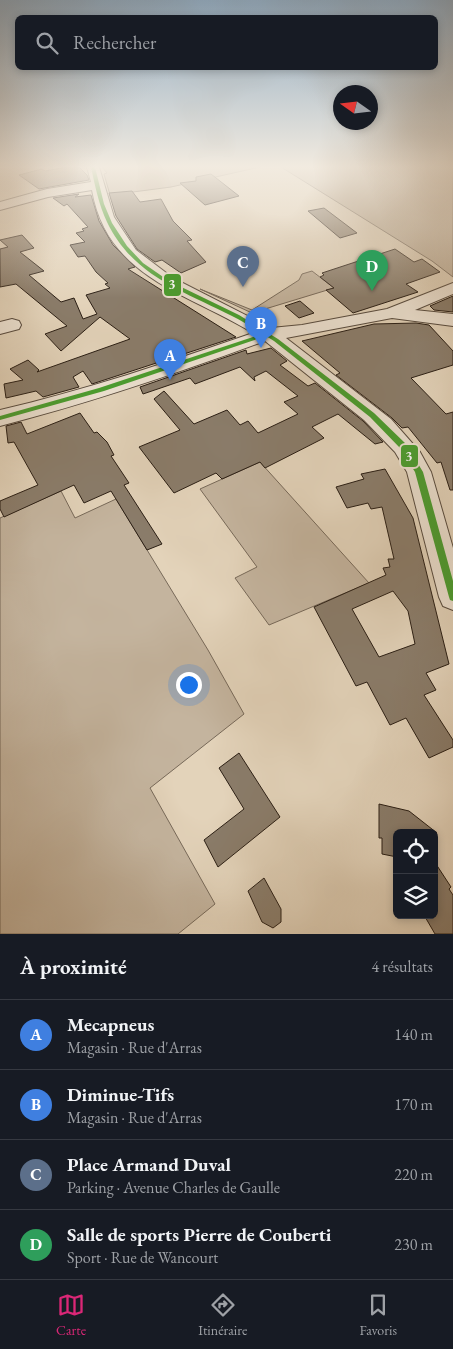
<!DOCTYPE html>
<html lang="fr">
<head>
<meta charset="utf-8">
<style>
  :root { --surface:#171b24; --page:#20242c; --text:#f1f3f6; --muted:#9ea1a6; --line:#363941; --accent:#db2777 }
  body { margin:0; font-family:"EB Garamond",serif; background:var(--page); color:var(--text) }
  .controls { position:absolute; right:15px; bottom:15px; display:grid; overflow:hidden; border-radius:8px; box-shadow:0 2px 8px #0003 }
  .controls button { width:45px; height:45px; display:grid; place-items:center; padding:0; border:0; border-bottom:1px solid var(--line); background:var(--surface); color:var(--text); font:25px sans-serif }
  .compass { position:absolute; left:333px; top:85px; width:45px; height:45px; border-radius:50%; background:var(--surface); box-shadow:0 2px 8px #0003; rotate:284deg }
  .you { position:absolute; left:188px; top:684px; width:18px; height:18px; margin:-12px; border:4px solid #fff; border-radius:50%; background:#1a73e8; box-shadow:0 0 0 8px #1a73e833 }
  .badge { display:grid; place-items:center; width:32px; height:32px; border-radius:50%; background:var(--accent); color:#fff; font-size:16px; font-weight:700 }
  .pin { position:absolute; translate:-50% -41px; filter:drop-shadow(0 1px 2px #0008) }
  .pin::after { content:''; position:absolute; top:26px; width:18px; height:15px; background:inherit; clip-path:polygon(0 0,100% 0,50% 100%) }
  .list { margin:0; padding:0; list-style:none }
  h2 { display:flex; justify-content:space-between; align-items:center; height:65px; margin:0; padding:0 20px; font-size:21px }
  h2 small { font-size:16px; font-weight:400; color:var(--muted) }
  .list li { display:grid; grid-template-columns:32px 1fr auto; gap:15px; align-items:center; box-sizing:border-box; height:70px; padding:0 20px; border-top:1px solid var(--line) }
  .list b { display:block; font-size:19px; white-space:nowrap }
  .list p { margin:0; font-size:16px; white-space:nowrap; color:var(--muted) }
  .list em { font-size:16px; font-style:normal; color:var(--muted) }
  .icon { flex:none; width:28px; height:28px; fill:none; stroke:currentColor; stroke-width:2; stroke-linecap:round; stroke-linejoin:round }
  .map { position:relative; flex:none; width:453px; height:934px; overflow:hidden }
  .search { position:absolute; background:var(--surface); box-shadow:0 2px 8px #0003; left:15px; right:15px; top:15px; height:55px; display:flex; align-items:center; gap:12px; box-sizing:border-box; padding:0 18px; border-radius:8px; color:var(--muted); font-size:19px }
  .sheet { height:345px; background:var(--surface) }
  nav { display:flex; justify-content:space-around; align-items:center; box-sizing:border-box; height:70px; border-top:1px solid var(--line); background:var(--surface); font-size:14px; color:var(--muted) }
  nav a { display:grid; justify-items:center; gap:2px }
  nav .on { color:var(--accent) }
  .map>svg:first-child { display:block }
  .green { fill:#c4b49e; stroke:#776959 }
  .building { fill:#8a7c6a; stroke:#2a1e14; fill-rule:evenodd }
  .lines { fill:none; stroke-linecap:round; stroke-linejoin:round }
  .minor-casing { stroke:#584b3e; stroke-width:2 }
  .minor { fill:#ede2d2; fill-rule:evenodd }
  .bus-1-casing { stroke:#ede2d2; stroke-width:3 }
  .bus-1 { fill:#4a9e2f; fill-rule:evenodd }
  .line-badge { stroke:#ede2d2; stroke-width:2 }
  .badge-label { font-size:14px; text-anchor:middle; font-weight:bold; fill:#fff }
</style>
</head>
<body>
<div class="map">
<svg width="453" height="934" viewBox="0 0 453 934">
  <rect width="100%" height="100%" fill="#e3d3ba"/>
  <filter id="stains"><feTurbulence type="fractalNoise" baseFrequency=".004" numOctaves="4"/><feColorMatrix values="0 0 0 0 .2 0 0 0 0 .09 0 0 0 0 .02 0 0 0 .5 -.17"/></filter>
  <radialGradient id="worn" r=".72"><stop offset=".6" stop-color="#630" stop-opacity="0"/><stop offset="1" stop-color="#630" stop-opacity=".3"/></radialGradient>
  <g class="green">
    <polygon points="102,167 260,167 171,187 110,195 104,174 107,173"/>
    <polygon points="281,167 453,167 453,277 432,261"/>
    <polygon points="312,271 334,288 252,313 200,289 252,310 299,280 302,274"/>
    <polygon points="260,462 369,583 269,625 235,578 257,567 200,489"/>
    <polygon points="61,491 75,518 116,499 208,650 244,714 150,788 215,904 178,934 0,934 0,518"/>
  </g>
  <g class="building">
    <polygon points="67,167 79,167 87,175 89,180 39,189 19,175 42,169 45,171"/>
    <polygon points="211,174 239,196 205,205 180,183 196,181 196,177"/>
    <polygon points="132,191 140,202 161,199 173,221 192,240 187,241 206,262 181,273 162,260 155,262 137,249 116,216 109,193"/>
    <polygon points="79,194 75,197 91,195 99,221 113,245 135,267 128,269 236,337 92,384 83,371 73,377 79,387 43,397 36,391 6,398 4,384 23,380 10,369 28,360 39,370 37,372 130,339 100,317 61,351 45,334 67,326 16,284 0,287 0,249 8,247 0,240 22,235 34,248 20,252 44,271 29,275 61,302 74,298 83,319 97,314 86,295 110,288 105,284 108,283 96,272 85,256 78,257 70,245 85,242 76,233 84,231 82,229 88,227 67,204 64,206 53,198"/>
    <polygon points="324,208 357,233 340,238 308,211"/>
    <polygon points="395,249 414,262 422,259 440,272 406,284 418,292 353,313 326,290 334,288 320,277 324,275 322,273"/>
    <polygon points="453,296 453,312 434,310 430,306"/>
    <polygon points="300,301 314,313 299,318 285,306"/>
    <polygon points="416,323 429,325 453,351 453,365 411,378 446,414 453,412 453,490 450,490 441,462 437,463 408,427 402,428 392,418 336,375 340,373 302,341 374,324"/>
    <polygon points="271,348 287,361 280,365 308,386 315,383 363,421 383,442 375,444 338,414 312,427 324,438 265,468 260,462 222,479 216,473 174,493 139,447 180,430 154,399 164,391 194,424 227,410 240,425 248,421 258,433 298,414 284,402 298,396 266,371 254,377 255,381 240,367 195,384 190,378 143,394 140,387 246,350 247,354"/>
    <polygon points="80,413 94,433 97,432 107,442 114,455 111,456 129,483 124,485 162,544 147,550 111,491 84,503 74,485 4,517 0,509 0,501 38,485 14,442 8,443 6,426 21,422 27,434"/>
    <path d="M 385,469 L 413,518 L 449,664 L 426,673 L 436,690 L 424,695 L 453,740 L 453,747 L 429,758 L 406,718 L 390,725 L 367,682 L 356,686 L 314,607 L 386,575 L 383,568 L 390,567 L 388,559 L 394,559 L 382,507 L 371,509 L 368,503 L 347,508 L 336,487 L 364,479 L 361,474 ZM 393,591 L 408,611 L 415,644 L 379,657 L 352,609 Z"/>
    <polygon points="239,753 280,817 218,867 204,840 244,809 219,768"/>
    <polygon points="379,804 409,811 437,833 397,833 397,857 382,854 382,838 379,838"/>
    <polygon points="434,861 451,887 449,889 453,895 453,934 435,934 424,915 434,915"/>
    <polygon points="264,878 281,909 281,922 273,928 262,922 248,891"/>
  </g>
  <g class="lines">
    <g class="minor-casing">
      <g id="minor">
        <path d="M 87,167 L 99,167 L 114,217 L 136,250 L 173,278 L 271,328 L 302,325 L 387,309 L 453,283 L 453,294 L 415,310 L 453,314 L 453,326 L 392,318 L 286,338 L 391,419 L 420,452 L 431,472 L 453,548 L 453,610 L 443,606 L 439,597 L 407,472 L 395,452 L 364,420 L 265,341 C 178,373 90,403 0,426 L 0,410 C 86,390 169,362 253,333 C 188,293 107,278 92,190 L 48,197 L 0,210 L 0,202 L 47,189 L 91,182 Z"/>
        <polygon points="12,319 19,321 21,325 19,329 0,334 0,322"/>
      </g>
    </g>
    <use href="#minor" class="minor"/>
    <g class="bus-1-casing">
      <path id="bus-1" d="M 91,167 L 95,167 L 104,204 L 112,223 L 127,246 L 143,263 L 169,281 L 239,315 L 278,339 L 374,413 L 406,444 L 423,472 L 453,581 L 453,601 L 450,600 L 449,597 L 415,472 L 400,448 L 370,417 L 274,341 L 266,336 L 104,391 L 0,420 L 0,416 L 99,388 L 262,334 C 252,328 243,321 232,316 C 183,291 133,276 107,222 C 99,205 95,186 91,167 Z"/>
    </g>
    <use href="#bus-1" class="bus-1"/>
  </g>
  <linearGradient id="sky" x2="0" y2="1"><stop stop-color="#8da8bf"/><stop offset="0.56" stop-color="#f2ebe0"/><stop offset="1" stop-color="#f2ebe0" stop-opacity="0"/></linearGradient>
  <rect width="453" height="298" fill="url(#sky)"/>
  <g class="line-badge">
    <rect x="163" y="273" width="19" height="24" rx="5" fill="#4a9e2f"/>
    <rect x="400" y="444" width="19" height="24" rx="5" fill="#4a9e2f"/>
  </g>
  <g class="badge-label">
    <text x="172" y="289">3</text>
    <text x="409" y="461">3</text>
  </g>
  <rect width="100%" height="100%" filter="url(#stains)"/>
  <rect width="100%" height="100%" fill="url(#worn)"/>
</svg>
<div class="controls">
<button><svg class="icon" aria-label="locate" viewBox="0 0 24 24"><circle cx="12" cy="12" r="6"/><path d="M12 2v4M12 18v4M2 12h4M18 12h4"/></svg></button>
<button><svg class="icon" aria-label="layers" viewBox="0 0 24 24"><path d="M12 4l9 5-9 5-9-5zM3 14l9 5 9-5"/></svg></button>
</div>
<svg class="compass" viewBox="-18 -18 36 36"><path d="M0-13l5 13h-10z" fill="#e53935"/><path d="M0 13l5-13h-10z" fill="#9ea1a6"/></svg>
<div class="you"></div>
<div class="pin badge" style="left:170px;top:380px;background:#3f7fe0">A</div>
<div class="pin badge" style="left:261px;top:348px;background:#3f7fe0">B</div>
<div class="pin badge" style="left:243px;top:287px;background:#5c6f8a">C</div>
<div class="pin badge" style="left:372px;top:291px;background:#2e9e5b">D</div>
<div class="search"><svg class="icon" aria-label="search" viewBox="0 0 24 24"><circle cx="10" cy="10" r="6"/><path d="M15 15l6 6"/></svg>Rechercher</div>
</div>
<section class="sheet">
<h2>À proximité<small>4 résultats</small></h2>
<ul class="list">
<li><span class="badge" style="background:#3f7fe0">A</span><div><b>Mecapneus</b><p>Magasin · Rue d'Arras</p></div><em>140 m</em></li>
<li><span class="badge" style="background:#3f7fe0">B</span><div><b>Diminue-Tifs</b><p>Magasin · Rue d'Arras</p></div><em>170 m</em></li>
<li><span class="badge" style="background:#5c6f8a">C</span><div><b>Place Armand Duval</b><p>Parking · Avenue Charles de Gaulle</p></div><em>220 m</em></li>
<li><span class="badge" style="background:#2e9e5b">D</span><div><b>Salle de sports Pierre de Couberti</b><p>Sport · Rue de Wancourt</p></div><em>230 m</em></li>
</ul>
</section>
<nav>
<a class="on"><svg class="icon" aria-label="map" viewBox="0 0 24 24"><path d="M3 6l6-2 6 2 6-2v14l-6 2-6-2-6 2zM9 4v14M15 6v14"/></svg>Carte</a>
<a><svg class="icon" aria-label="directions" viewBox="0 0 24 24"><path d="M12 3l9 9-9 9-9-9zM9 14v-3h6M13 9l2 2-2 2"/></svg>Itinéraire</a>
<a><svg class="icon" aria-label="saved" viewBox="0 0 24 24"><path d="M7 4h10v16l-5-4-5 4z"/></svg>Favoris</a>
</nav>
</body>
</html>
